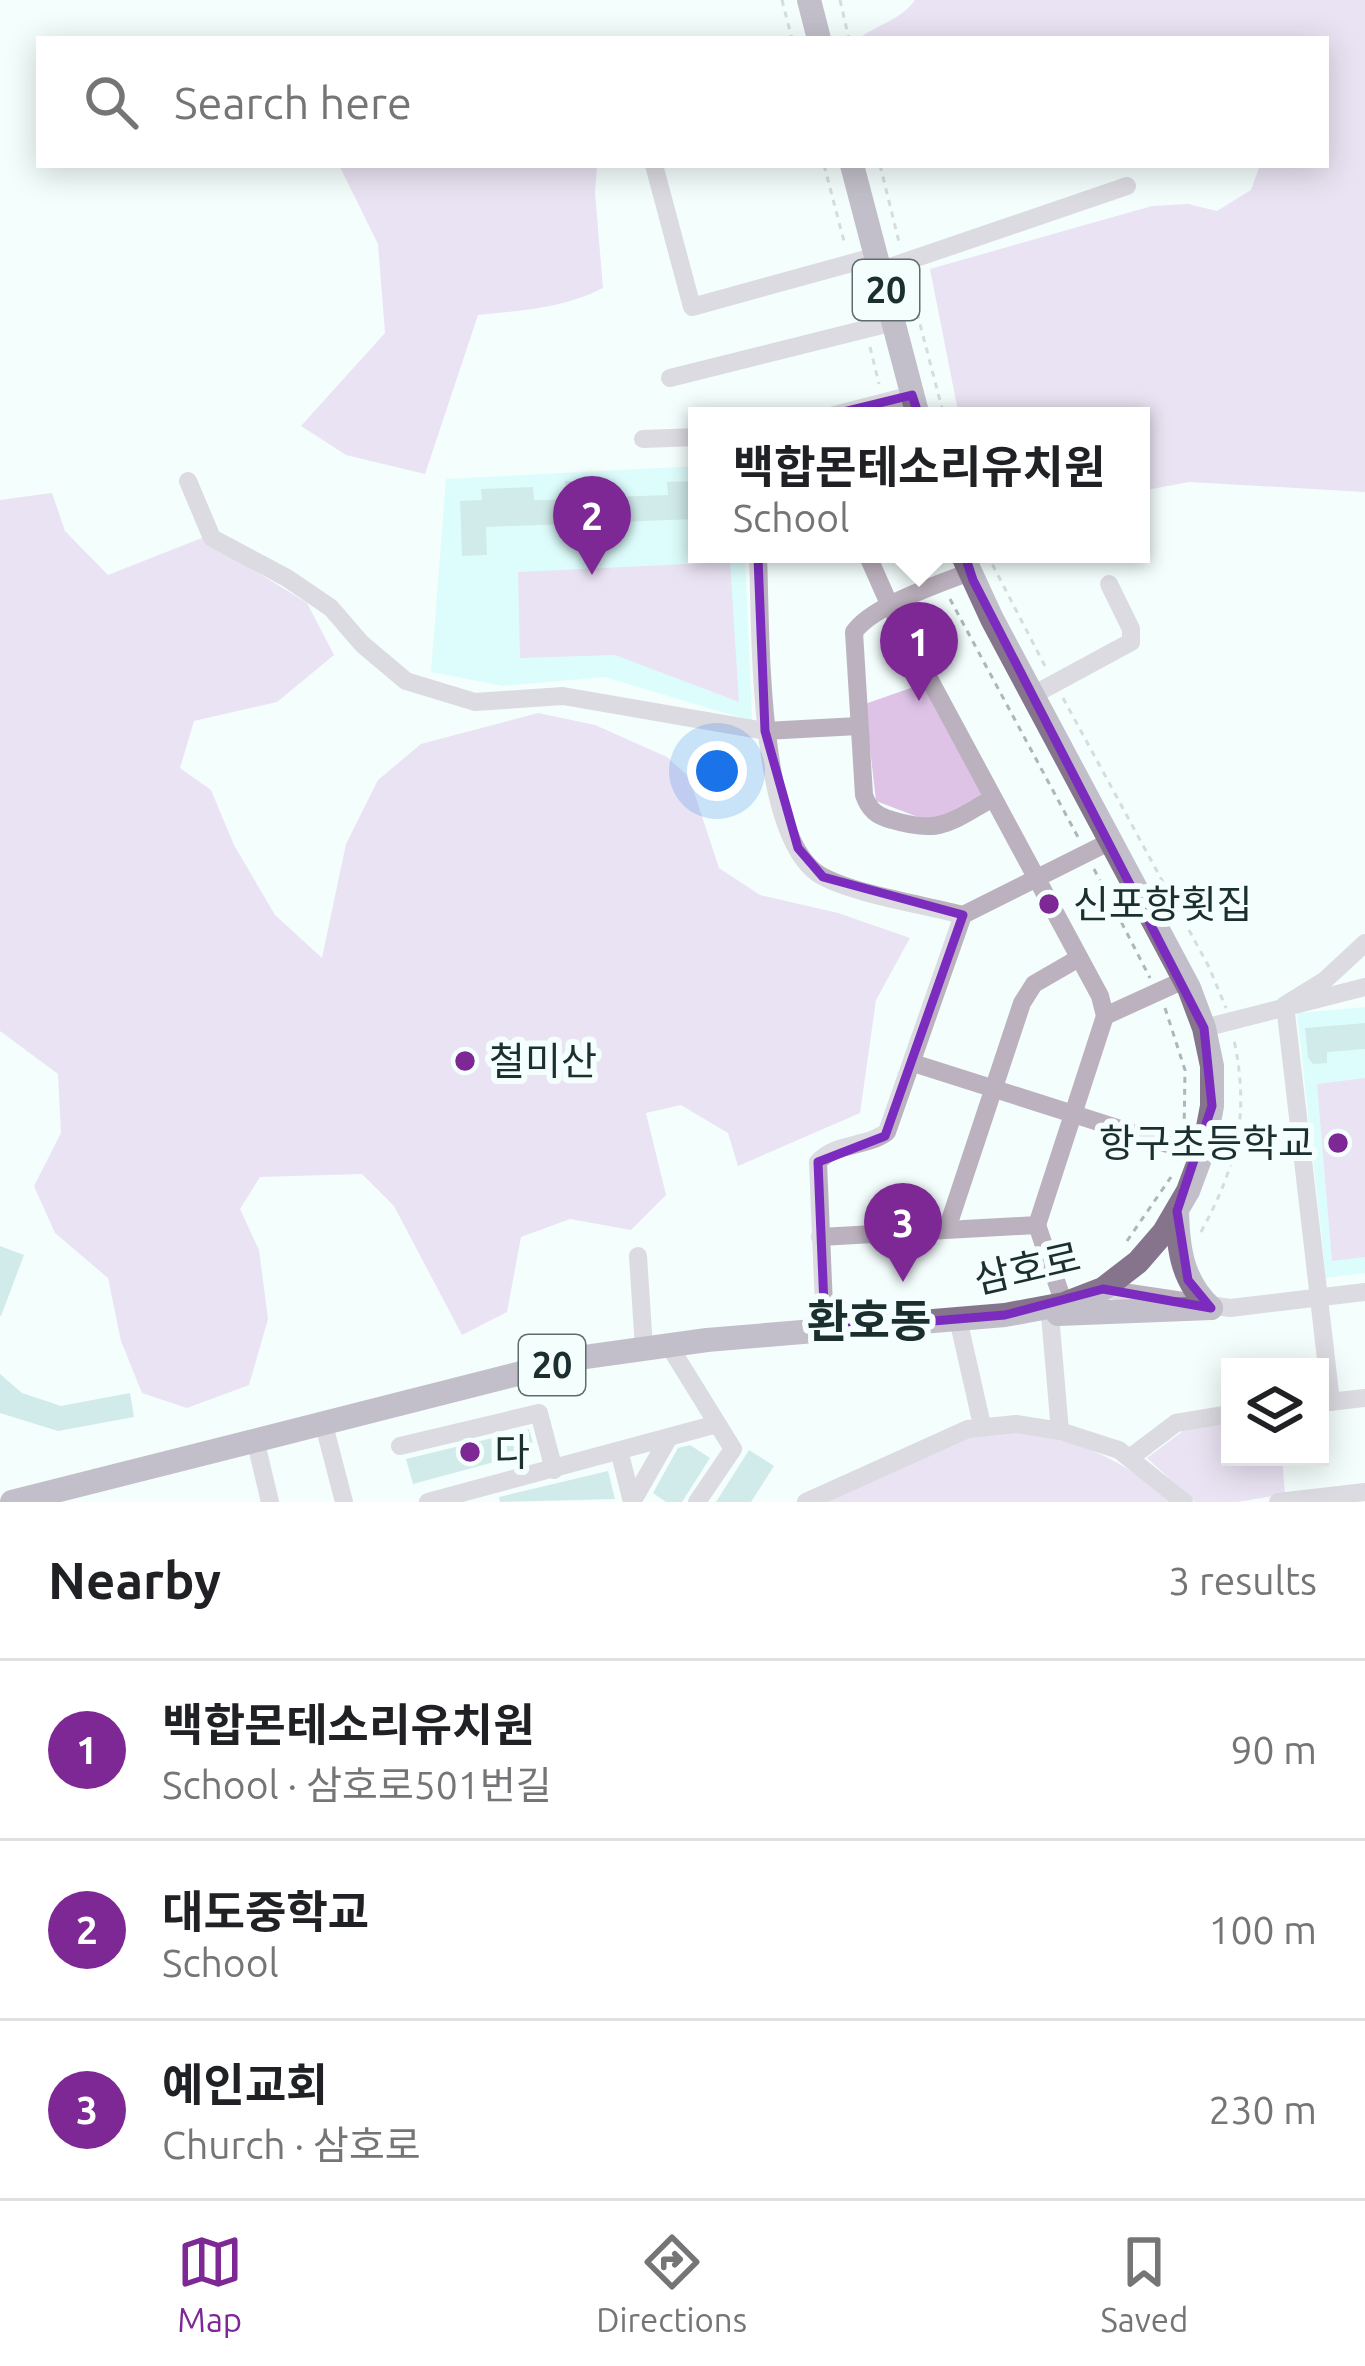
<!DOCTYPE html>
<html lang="en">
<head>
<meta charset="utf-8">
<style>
  :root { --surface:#fff; --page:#f6f6f6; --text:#202124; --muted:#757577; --line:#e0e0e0; --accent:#7e2896 }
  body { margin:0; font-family:Ubuntu,"Noto Sans KR",sans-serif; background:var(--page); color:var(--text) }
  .controls { position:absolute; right:36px; bottom:36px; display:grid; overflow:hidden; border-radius:0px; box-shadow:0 6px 30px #0003 }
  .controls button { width:108px; height:108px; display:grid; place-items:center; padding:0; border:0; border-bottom:3px solid var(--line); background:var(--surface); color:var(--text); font:60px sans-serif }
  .you { position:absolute; left:717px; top:771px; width:42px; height:42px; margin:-30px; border:9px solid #fff; border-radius:50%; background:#1a73e8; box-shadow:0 0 0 18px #1a73e833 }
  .badge { display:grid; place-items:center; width:78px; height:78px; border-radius:50%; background:var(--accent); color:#fff; font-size:39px; font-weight:700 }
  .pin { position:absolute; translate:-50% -99px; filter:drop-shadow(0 3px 6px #0008) }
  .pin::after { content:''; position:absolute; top:63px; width:42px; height:36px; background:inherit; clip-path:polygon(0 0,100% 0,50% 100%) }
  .popup { position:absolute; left:688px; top:407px; width:462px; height:156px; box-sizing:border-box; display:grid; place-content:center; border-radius:0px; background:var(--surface); filter:drop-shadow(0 3px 9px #0005); font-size:39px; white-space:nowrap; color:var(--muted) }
  .popup b { font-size:45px; color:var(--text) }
  .popup::after { content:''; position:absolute; left:50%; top:100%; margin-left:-24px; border:24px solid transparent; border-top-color:var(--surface) }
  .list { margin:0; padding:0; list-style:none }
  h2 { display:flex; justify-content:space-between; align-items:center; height:156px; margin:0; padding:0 48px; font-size:51px }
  h2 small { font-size:39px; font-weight:400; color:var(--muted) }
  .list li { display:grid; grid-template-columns:78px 1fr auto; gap:36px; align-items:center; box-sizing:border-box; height:180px; padding:0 48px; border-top:3px solid var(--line) }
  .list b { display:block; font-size:45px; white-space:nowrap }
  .list p { margin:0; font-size:39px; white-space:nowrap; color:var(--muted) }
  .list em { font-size:39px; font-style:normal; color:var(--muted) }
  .icon { flex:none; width:66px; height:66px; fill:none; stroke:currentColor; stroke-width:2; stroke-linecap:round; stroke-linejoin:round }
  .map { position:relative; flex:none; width:1365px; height:1502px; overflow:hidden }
  .search { position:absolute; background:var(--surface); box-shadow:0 6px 30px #0003; left:36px; right:36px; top:36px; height:132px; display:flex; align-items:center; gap:30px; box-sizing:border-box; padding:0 42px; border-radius:0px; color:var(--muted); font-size:45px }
  .sheet { height:696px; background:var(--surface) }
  nav { display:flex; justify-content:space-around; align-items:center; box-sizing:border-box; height:168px; border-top:3px solid var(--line); background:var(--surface); font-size:33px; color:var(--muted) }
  nav a { display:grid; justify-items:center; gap:6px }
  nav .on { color:var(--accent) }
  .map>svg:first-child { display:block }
  .built { fill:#c1fdfb }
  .green { fill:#dec3e7 }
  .building { fill:#a6d6d4 }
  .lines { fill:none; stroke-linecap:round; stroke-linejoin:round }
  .path { stroke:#aab8b7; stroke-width:3; stroke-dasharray:6 6; stroke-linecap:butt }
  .minor { stroke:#bcb2bf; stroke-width:18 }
  .major { stroke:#86748c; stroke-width:24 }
  .marked { fill:none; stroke:#7b2cbf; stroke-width:9; stroke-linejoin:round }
  .poi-dot { fill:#7e2896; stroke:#f4fefd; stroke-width:4.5 }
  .labels { text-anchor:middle; stroke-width:12; stroke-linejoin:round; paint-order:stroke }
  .shield { fill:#f4fefd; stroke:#5d6d6d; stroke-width:3 }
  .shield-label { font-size:36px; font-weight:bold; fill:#1c2f2f }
  .poi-label { font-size:39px; fill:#1c2f2f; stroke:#f4fefd; text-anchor:start }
  .street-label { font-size:39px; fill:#1c2f2f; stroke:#f4fefd }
  .quarter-label { font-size:45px; font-weight:bold; fill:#1c2f2f; stroke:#f4fefd }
</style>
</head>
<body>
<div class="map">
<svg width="1365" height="1502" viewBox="0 0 1365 1502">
  <rect width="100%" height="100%" fill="#f4fefd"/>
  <g class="built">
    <polygon points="697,466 697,554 745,554 752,721 604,677 503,686 431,672 446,479"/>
    <polygon points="1365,1007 1365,1273 1326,1278 1297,1013"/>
  </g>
  <g class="green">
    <path d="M 915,0 L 1365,0 L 1365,492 L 1189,482 L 1141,491 L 1141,416 L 959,416 L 930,269 L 1152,206 L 1188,204 L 1217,211 L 1251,190 L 1260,165 L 1326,165 L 1326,39 L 858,39 C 877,25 902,19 915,0 Z"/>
    <path d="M 339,165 L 597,165 L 595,193 L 603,288 C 562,309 523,310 478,315 L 425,474 L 346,455 L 301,426 L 385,333 L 378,244 Z"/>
    <polygon points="52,493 65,531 108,575 202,538 307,603 334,655 277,702 194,721 180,768 211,790 234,845 275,915 322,958 346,844 378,780 421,744 538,713 595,725 667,757 689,777 719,868 760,895 838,913 910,938 876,1000 860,1113 738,1166 728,1133 681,1105 646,1113 666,1195 631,1230 570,1219 521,1237 507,1312 462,1335 394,1206 362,1174 260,1177 240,1209 259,1250 268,1319 249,1385 187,1408 142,1393 121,1341 108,1278 55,1233 34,1186 61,1133 58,1074 0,1031 0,500"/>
    <polygon points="730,562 739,702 615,655 520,658 518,572"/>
    <polygon points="925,683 983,793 939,819 923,819 876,801 865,704"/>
    <polygon points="1365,1078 1365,1257 1332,1261 1317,1084"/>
    <polygon points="1230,1422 1230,1457 1282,1457 1285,1494 1237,1502 1195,1502 1147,1458 1187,1428"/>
    <path d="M 1003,1431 C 1076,1438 1117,1455 1172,1502 L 823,1502 L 976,1435 Z"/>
  </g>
  <g class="building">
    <polygon points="565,481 609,481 610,497 668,495 667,482 697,481 697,519 486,527 487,555 462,556 460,501 482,500 481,489 533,487 534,500 565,500"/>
    <polygon points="1365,1023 1365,1049 1327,1052 1327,1063 1313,1064 1308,1058 1305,1028"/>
    <polygon points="0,1246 24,1255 1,1316 0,1316"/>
    <polygon points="0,1374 22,1393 61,1406 130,1393 134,1417 58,1431 0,1413"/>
    <polygon points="529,1429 535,1451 413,1484 406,1459"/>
    <polygon points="690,1445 710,1458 682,1502 666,1502 653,1493 678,1448"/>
    <polygon points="749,1450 774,1466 751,1502 716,1502"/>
    <polygon points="608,1471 615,1499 500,1502 499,1497"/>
  </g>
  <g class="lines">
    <g class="path">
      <polyline points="782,0 792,39"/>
      <polyline points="840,0 849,39"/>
      <polyline points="824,165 845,245"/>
      <polyline points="880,165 900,246"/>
      <polyline points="908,278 944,416"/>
      <polyline points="855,283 862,315"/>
      <polyline points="870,347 879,384"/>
      <polyline points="929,554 936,569"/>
      <polyline points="987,554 1046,668"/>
      <polyline points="950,599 1079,839"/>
      <polyline points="1063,698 1209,967 1226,1008"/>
      <polyline points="1094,869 1150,978"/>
      <polyline points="1165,1008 1185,1070 1184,1133"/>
      <path d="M 1201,1232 C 1237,1165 1250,1116 1234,1040"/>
      <polyline points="1127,1241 1171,1177"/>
    </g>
    <g class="minor">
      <polyline points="654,165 692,307 877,256"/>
      <polyline points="881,270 1127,186"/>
      <polyline points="670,378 894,322"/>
      <polyline points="831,416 912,395"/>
      <polyline points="643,439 697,437"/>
      <polyline points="188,481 212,538 287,578 331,608 362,644 406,681 475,702 563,696 765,731 858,726"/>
      <path d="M 758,554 C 761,623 756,836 820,875 C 853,894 925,905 963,915"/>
      <path d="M 969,572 C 938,585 873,605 854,632 L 864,795 C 869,810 877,816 892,820 C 942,835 951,821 993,798"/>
      <polyline points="1033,695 1131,642 1131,629 1109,584"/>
      <polyline points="1105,1016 1184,980"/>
      <polyline points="1204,1028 1365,987"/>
      <polyline points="913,1063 1202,1155"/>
      <polyline points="1037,1225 1064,1304"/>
      <polyline points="947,1229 1022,1003 1034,984 1079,958"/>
      <polyline points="820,1237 1037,1225 1105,1016 1100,996 890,606 867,554"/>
      <polyline points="638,1256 644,1348"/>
      <polyline points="1103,1289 1230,1308 1365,1292"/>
      <polyline points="1050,1315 1060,1431"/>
      <polyline points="958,1319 982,1425"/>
      <path d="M 825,1330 L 818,1162 C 836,1142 866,1148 887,1132 L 963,915 L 1111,841"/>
      <polyline points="668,1344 733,1449 697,1502"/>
      <polyline points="1331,1402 1285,1005 1324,981 1365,943"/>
      <polyline points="1320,1403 1365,1398"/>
      <polyline points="323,1421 344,1502"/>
      <polyline points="255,1439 270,1502"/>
      <polyline points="400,1446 539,1413 554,1470"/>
      <polyline points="620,1454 632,1502"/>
      <polyline points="1131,1457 1176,1423 1230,1414"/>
      <polyline points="428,1502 717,1424"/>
      <polyline points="632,1502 668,1439"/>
      <polyline points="806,1502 968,1429 1016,1424 1060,1431 1119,1450 1184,1502"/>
      <polyline points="1278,1502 1365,1492"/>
    </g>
    <g class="major">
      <polyline points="809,0 819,39"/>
      <polyline points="852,165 918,416"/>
      <path d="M 1177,1211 C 1178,1249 1182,1281 1211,1308"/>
      <polyline points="1058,1314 1211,1308"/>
      <polyline points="12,1502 585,1357 707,1340 1005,1315 1064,1304 1103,1289 1138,1262 1164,1232 1188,1191 1204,1148 1212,1106 1212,1066 1204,1028 1189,988 992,619 962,554"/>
    </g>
  </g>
  <path d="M0 0H1365V1502H0ZM 912,395 L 973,580 L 1204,1028 L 1212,1106 L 1177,1211 L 1188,1280 L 1211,1308 L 1103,1289 L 1005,1315 L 825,1330 L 818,1162 L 885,1136 L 963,915 L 823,877 L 798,848 L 765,731 L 753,434 Z" fill="#f4fefd" fill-opacity=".55" fill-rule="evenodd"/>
  <path class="marked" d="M 912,395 L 973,580 L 1204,1028 L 1212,1106 L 1177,1211 L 1188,1280 L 1211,1308 L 1103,1289 L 1005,1315 L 825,1330 L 818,1162 L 885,1136 L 963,915 L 823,877 L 798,848 L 765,731 L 753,434 Z"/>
  <g class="poi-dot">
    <circle cx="1049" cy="904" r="12"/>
    <circle cx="465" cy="1061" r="12"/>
    <circle cx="1338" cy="1143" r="12"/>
    <circle cx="470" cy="1452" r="12"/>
  </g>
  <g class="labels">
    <g class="shield">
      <rect x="853" y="260" width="66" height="60" rx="9"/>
      <rect x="519" y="1335" width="66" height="60" rx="9"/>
    </g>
    <g class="shield-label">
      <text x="886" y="303">20</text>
      <text x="552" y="1378">20</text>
    </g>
    <g class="poi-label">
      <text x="1073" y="918">신포항횟집</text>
      <text x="489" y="1075">철미산</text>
      <text x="1314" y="1157" text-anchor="end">항구초등학교</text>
      <text x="494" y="1466">다</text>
    </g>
    <g class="street-label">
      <text transform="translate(1027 1268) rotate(-13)" y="14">삼호로</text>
    </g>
    <g class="quarter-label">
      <text x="869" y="1337">환호동</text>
    </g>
  </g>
</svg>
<div class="controls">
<button><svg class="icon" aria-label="layers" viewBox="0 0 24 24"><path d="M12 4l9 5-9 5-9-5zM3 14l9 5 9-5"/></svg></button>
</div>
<div class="you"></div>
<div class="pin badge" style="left:919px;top:701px">1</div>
<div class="popup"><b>백합몬테소리유치원</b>School</div>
<div class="pin badge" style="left:592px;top:575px">2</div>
<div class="pin badge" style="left:903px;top:1282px">3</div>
<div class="search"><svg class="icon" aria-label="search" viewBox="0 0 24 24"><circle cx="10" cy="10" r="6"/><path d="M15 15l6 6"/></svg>Search here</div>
</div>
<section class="sheet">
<h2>Nearby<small>3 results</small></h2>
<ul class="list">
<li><span class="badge">1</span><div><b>백합몬테소리유치원</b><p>School · 삼호로501번길</p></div><em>90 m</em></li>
<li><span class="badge">2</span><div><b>대도중학교</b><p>School</p></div><em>100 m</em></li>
<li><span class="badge">3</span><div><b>예인교회</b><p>Church · 삼호로</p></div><em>230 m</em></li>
</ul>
</section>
<nav>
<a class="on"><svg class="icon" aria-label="map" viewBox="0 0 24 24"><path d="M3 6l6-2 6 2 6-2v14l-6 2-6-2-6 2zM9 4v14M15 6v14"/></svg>Map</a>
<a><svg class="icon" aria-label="directions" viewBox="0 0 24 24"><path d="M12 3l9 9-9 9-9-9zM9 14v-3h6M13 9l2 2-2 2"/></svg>Directions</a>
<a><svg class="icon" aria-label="saved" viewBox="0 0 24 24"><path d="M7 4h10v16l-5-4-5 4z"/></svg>Saved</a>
</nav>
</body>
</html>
